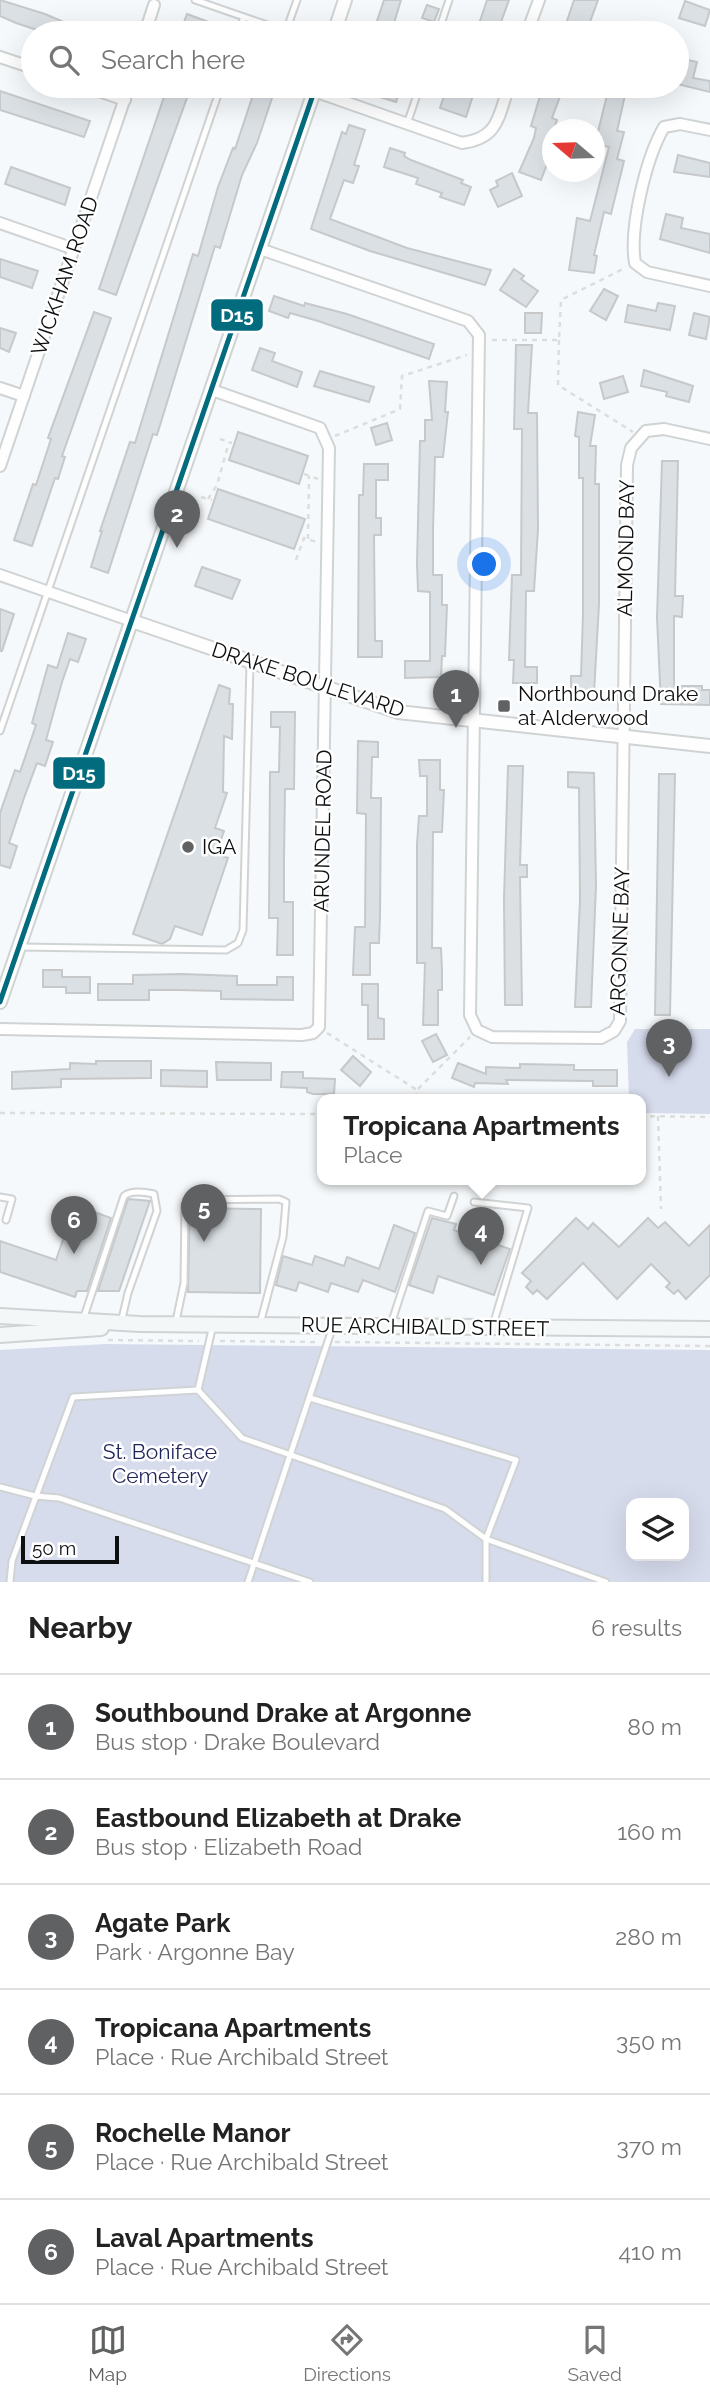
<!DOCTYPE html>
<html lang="en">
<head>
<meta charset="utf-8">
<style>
  :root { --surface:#fff; --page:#f6f6f6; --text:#222; --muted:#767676; --line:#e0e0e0; --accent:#5f6162 }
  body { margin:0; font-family:Raleway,sans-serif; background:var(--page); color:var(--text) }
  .controls { position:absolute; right:21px; bottom:21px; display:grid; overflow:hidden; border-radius:14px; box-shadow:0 7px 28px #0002 }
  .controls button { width:63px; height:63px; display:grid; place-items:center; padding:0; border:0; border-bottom:2px solid var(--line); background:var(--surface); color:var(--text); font:35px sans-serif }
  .compass { position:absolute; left:542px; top:119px; width:63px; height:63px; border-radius:50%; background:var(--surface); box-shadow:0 7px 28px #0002; rotate:289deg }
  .scale { position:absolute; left:21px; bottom:18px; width:98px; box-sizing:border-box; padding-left:7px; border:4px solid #0d0f10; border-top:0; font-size:19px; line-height:24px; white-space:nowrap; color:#0d0f10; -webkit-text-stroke:5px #fff; paint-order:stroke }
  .you { position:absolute; left:485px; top:565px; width:24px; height:24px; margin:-18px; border:5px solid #fff; border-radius:50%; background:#1a73e8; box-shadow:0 0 0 10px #1a73e833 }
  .badge { display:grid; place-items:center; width:46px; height:46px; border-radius:50%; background:var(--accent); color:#fff; font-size:23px; font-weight:700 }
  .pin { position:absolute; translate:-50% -58px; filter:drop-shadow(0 2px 4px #0008) }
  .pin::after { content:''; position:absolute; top:37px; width:24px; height:21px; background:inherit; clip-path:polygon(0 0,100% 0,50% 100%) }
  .popup { position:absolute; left:317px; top:1094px; width:329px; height:91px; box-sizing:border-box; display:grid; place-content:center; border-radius:14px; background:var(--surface); filter:drop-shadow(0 2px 5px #0005); font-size:23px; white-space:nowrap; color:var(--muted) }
  .popup b { font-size:26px; color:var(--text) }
  .popup::after { content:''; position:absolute; left:50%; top:100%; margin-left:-14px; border:14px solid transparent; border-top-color:var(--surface) }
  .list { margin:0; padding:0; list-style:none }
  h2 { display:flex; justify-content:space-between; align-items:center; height:91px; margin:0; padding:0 28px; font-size:30px }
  h2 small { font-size:23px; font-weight:400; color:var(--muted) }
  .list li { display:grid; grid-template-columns:46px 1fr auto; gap:21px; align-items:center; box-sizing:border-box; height:105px; padding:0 28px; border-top:2px solid var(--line) }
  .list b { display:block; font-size:26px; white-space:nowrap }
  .list p { margin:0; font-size:23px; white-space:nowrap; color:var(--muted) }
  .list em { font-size:23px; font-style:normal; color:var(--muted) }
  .icon { flex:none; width:38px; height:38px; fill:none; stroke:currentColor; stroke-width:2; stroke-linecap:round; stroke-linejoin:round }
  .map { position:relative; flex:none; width:710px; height:1582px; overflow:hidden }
  .search { position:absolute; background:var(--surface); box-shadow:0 7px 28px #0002; left:21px; right:21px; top:21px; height:77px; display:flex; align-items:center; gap:18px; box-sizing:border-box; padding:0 24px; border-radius:38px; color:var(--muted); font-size:26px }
  .sheet { height:721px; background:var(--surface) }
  nav { display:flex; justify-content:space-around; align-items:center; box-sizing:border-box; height:98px; border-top:2px solid var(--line); background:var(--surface); font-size:19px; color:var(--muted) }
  nav a { display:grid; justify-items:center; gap:4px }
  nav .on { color:var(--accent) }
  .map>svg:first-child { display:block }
  .green { fill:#d7dced; fill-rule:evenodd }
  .building { fill:#dbe0e4; stroke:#c6c8ca; stroke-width:2 }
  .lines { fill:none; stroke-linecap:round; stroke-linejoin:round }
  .service-casing { stroke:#d0d3d4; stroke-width:9 }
  .minor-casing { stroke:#d0d3d4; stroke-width:14 }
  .tertiary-casing { stroke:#d0d3d4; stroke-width:16 }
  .secondary-casing { stroke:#d0d3d4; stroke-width:18 }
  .path { stroke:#dcdddd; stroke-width:2.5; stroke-dasharray:5 5; stroke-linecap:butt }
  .service { stroke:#fefefe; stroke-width:5 }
  .minor { stroke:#fefefe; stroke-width:10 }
  .tertiary { stroke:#fefefe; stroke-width:12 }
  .secondary { stroke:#f4f7f8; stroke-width:14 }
  .bus-1-casing { stroke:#fff; stroke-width:10 }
  .bus-1 { stroke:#026c7e; stroke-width:5 }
  .poi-dot { fill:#5f6162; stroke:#fff; stroke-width:2.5 }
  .labels { text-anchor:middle; stroke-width:5; stroke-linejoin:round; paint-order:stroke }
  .street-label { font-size:21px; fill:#0d0f10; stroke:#fff }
  .poi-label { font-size:21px; fill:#0d0f10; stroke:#fff; text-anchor:start }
  .park-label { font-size:21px; fill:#1f2559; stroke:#fff }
  .line-badge { stroke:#fff; stroke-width:2.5 }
  .badge-label { font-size:19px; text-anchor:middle; font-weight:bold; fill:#fff }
</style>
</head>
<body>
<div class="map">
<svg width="710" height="1582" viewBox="0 0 710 1582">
  <rect width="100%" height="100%" fill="#f6f9fb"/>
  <g class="green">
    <polygon points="635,1029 710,1029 710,1114 640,1113 640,1099 629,1099 627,1042"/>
    <path d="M 105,1344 L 710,1350 L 710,1582 L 0,1582 L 0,1350 ZM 631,1503 L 684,1503 L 684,1556 L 631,1556 Z"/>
  </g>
  <g class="building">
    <polygon points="0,0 45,14 89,33 46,33 16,23 0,16"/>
    <polygon points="384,0 401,0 391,33 373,33"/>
    <polygon points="487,0 509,0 497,33 476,33"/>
    <polygon points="574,0 598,0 586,33 563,33"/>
    <polygon points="685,1 710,10 705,26 679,18"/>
    <polygon points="427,5 439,9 434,22 422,18"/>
    <polygon points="187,14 209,22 205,33 180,33"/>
    <polygon points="679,58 697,62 693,78 710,81 710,92 677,84"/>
    <polygon points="256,86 276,86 257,143 242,175 220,248 215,246 157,435 153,434 108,573 91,567 102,531 100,531 130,442 135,443 193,254 198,256 218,187 233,148 235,149"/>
    <polygon points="383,86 401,88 396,102 380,97"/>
    <polygon points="455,86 476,86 466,117 440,108 445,93 452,95"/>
    <polygon points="543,86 564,86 552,118 557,120 545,154 550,156 541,180 519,172 534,138 536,128 531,126"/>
    <polygon points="167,88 188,95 116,295 99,289"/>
    <polygon points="0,91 90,121 84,137 0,110"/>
    <polygon points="608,91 625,95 617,131 624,132 617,159 624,161 611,214 604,212 594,255 597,256 594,273 569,270 577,218 590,221 609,147 595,144"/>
    <polygon points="349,125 365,130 354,165 359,166 353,183 344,180 330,219 407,248 491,270 485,285 370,251 311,229 342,132 346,134"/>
    <polygon points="390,148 405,153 404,156 411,160 463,180 461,183 471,187 464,205 440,197 442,193 416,184 418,178 384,167"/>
    <polygon points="678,155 710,163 710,177 674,172"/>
    <polygon points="11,167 70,188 65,205 5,184"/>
    <polygon points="512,173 522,196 498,207 490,190 498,186 496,181"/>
    <polygon points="666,214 683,218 681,228 710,234 710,253 660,239"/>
    <polygon points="0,259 38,271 32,288 0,277"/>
    <polygon points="514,269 524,276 521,279 538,291 526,307 500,290"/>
    <polygon points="604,289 618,296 606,320 590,311"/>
    <polygon points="274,296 304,306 305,303 347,314 434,344 429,359 318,321 290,313 288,318 269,311"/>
    <polygon points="658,303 675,306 670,330 625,322 628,305 656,311"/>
    <polygon points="94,312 111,318 62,456 65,457 58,479 55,478 32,546 14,540 33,484 36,485 51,439 48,438"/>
    <polygon points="525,313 542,313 541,333 525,333"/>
    <polygon points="694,313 710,317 706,339 689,335"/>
    <polygon points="0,328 16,333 9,352 0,348"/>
    <polygon points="516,345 532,345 528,413 537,413 538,529 534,591 526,591 525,667 537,667 537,683 513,683 514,660 509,660 512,575 521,575 522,429 514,429"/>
    <polygon points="260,348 275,353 272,361 302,372 297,387 252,370"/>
    <polygon points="644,370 693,386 689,402 666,396 667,392 641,386"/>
    <polygon points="320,371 374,387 369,402 314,386"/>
    <polygon points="623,376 628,392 604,399 600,383"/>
    <polygon points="429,381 447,382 445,412 448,412 443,457 435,457 433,530 433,575 442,575 442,605 447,605 445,656 442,656 441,677 405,678 405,661 430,661 430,592 418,591 417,563 420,441 425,441 425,420 432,420"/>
    <polygon points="578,412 595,415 590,446 596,446 595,484 599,484 599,604 594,693 571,693 571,676 581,676 583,614 583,478 579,478 579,437 575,436"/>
    <polygon points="387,423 392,440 376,445 371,428"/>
    <polygon points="238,432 308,456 299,484 229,460"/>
    <polygon points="662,461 678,461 675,596 683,596 682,617 674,616 674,686 702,686 702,690 710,690 710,705 661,704 657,618"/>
    <polygon points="364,464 388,464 388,480 376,480 376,518 381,518 381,535 374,535 375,641 382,641 382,657 358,657 359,495 363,495"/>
    <polygon points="218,489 305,519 294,549 208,519"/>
    <polygon points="202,567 240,580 232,599 195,586"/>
    <polygon points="0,609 14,614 2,651 0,651"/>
    <polygon points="68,633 86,639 78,662 70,659 62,682 46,740 53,742 45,766 37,763 24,798 9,843 17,846 10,868 0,865 0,813 15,770 20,772 36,725 32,723 48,665 57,668"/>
    <polygon points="219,685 230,689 229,704 233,704 232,739 224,736 223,792 227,793 215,828 224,831 216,854 228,858 202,935 175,926 170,939 162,944 133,934"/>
    <polygon points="271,712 295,712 294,789 285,789 284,858 284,902 293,902 293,955 277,955 278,918 269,918 270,772 279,772 280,727 271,727"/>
    <polygon points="358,741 378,742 378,757 372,757 371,798 381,798 380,916 379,943 370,943 370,975 353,975 355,927 365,927 366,814 357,813"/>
    <polygon points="419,760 440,760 440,790 444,790 442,832 433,832 432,948 441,948 442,971 442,990 438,990 438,1025 423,1025 425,963 417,963 417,844 419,816 427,816 427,776 420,776"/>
    <polygon points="508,766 523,766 520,865 527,865 527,877 520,877 522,1005 505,1005 504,899"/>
    <polygon points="568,772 594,773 596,886 591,1007 575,1007 580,900 579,788 568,787"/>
    <polygon points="659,774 675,774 670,1015 655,1015"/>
    <polygon points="43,970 62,970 62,977 90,977 90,993 66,993 66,987 43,987"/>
    <polygon points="182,974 237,976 237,985 277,985 277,977 293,977 293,1000 221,999 221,991 178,990 149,990 149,1000 98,1000 98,984 133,984 133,975"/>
    <polygon points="362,984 378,984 378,1018 384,1019 384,1039 368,1039 368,1005 362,1005"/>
    <polygon points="436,1034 447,1055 433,1062 422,1041"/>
    <polygon points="353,1056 371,1072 360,1086 341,1070"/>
    <polygon points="96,1061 151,1061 151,1078 61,1079 61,1087 12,1089 12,1072 70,1069 70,1063 96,1064"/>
    <polygon points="216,1062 271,1063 271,1080 217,1080"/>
    <polygon points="458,1063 486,1074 486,1067 520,1068 520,1064 574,1065 574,1070 617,1070 617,1086 593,1086 593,1081 506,1080 508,1084 475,1083 474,1087 452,1078"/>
    <polygon points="161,1070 207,1071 207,1087 161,1086"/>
    <polygon points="282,1072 303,1072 303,1078 335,1079 334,1094 313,1094 307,1092 307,1088 281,1087"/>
    <polygon points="128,1199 150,1201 119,1291 98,1291"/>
    <polygon points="75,1205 111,1218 87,1291 77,1291 75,1297 0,1272 0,1241 56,1260"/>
    <polygon points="190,1208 261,1209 260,1293 188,1292"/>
    <polygon points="432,1218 456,1224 454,1230 510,1249 494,1295 438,1276 433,1293 409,1285"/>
    <polygon points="576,1218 588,1229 593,1223 619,1247 648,1218 658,1228 665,1222 689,1246 710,1225 710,1275 686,1299 678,1290 674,1294 666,1287 670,1283 651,1264 617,1299 583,1263 547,1299 537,1290 533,1294 526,1287 531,1281 522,1273"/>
    <polygon points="394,1225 415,1233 395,1292 363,1280 358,1292 331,1283 328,1292 299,1282 296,1291 276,1285 283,1256 312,1265 315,1256 344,1266 347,1257 379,1269"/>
  </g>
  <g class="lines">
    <g class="service-casing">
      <g id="service">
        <polyline points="195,0 244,17"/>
        <polyline points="286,31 297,0"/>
        <polyline points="238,33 244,17 291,33"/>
        <polyline points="438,33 449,0"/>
        <polyline points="407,124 420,86"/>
        <polyline points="0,731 221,86"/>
        <polyline points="19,947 226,950 238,943 243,930 250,664"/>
        <polyline points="0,1197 12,1199 6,1220"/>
        <polyline points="474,1202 528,1208 493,1325"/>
        <path d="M 83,1320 L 124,1196 C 131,1190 145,1192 154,1194 L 157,1211 L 128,1293 L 121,1323"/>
        <polyline points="176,1321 184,1283 185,1205 189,1200 279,1199 286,1202 283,1237 260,1324"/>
        <polyline points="391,1324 428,1211 447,1216 454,1196"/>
        <polyline points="198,1390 213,1325"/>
        <polyline points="310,1398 516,1460 486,1539 486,1582"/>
        <polyline points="0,1487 35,1496 59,1498 310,1582"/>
        <polyline points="10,1582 12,1561 73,1397 198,1390 242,1438 445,1509 486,1539 606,1582"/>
        <polyline points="248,1582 333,1326"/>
      </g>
    </g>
    <g class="minor-casing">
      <g id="minor">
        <polyline points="145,33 154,5"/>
        <polyline points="527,33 539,0"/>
        <polyline points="0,57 33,68"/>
        <polyline points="84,86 125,100"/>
        <path d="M 314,91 L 462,143 C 499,138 498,117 509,86"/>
        <path d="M 710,130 L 680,124 L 664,127 C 646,158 629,228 635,263 L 647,272 L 710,286"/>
        <polyline points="0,223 74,249"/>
        <polyline points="260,249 468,321 479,335 470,1015 477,1030 492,1037 601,1038 614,1031 620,1021 627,465 631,448 646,431 664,429 710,439"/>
        <polyline points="0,388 24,396"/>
        <polyline points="0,466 129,86"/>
        <polyline points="0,575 132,621"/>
        <polyline points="0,1029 302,1035 313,1033 319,1027 329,448 320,428 212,390"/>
      </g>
    </g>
    <g class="tertiary-casing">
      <g id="tertiary">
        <polyline points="334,33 345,0"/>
        <polyline points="132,621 398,712 710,746"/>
        <polyline points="0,1002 316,86"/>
      </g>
    </g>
    <g class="secondary-casing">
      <g id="secondary">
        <polyline points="0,1316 140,1324 710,1329"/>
        <polyline points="0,1335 101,1328"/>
      </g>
    </g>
    <g class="path">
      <polyline points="492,340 559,340 561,300 625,268"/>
      <polyline points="559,340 558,385 633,432"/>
      <polyline points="335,436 400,409 402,376 467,355"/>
      <polyline points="220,439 232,443"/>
      <polyline points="304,474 318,479"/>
      <polyline points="201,497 212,500"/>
      <polyline points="208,499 217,485 229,442"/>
      <polyline points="308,539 309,476"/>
      <polyline points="296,560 304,538 317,542"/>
      <polyline points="327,1033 417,1090 417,1099"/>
      <polyline points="418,1089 470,1037"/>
      <polyline points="0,1113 322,1114"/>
      <polyline points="640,1116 710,1117"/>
      <polyline points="658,1116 661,1209"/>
      <polyline points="108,1340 199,1341"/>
      <polyline points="220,1341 318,1342"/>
      <polyline points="335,1342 710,1346"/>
    </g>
    <use href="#service" class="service"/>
    <use href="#minor" class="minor"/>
    <use href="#tertiary" class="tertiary"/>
    <use href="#secondary" class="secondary"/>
    <g class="bus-1-casing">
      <polyline id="bus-1" points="0,1002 316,86"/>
    </g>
    <use href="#bus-1" class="bus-1"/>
  </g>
  <g class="poi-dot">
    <rect x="497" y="699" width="14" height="14" rx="3.5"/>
    <circle cx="188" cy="847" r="7"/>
  </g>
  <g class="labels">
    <g class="street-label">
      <text transform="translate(65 276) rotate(-71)" y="7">WICKHAM ROAD</text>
      <text transform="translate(626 548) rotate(-89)" y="7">ALMOND BAY</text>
      <text transform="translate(308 680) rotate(18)" y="7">DRAKE BOULEVARD</text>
      <text transform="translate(323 831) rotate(-89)" y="7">ARUNDEL ROAD</text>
      <text transform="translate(620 941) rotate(-88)" y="7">ARGONNE BAY</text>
      <text transform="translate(425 1327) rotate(1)" y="7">RUE ARCHIBALD STREET</text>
    </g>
    <g class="poi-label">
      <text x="518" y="701">Northbound Drake<tspan x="518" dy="24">at Alderwood</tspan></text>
      <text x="202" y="854">IGA</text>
    </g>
    <g class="park-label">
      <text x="160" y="1459">St. Boniface<tspan x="160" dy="24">Cemetery</tspan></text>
    </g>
  </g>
  <g class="line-badge">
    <rect x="210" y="298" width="54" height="34" rx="7" fill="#026c7e"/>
    <rect x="52" y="756" width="54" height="34" rx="7" fill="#026c7e"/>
  </g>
  <g class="badge-label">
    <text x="237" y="322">D15</text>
    <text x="79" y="780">D15</text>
  </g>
</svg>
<div class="controls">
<button><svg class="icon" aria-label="layers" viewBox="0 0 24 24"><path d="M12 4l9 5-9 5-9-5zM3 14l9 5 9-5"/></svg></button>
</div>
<svg class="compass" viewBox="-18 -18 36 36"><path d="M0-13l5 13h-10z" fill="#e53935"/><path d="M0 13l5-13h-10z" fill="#767676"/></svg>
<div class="scale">50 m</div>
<div class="you"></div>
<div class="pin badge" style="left:456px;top:728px">1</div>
<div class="pin badge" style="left:177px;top:548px">2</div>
<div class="pin badge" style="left:669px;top:1077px">3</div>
<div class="pin badge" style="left:481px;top:1265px">4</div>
<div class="popup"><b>Tropicana Apartments</b>Place</div>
<div class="pin badge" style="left:204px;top:1242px">5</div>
<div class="pin badge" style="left:74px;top:1254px">6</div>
<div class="search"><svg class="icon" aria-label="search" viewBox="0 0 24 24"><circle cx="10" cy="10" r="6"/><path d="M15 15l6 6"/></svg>Search here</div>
</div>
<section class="sheet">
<h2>Nearby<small>6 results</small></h2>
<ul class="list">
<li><span class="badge">1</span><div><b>Southbound Drake at Argonne</b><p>Bus stop · Drake Boulevard</p></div><em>80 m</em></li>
<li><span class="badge">2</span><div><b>Eastbound Elizabeth at Drake</b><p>Bus stop · Elizabeth Road</p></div><em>160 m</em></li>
<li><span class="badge">3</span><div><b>Agate Park</b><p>Park · Argonne Bay</p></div><em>280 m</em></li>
<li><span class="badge">4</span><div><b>Tropicana Apartments</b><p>Place · Rue Archibald Street</p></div><em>350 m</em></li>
<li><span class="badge">5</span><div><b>Rochelle Manor</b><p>Place · Rue Archibald Street</p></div><em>370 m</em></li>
<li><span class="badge">6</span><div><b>Laval Apartments</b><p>Place · Rue Archibald Street</p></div><em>410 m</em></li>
</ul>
</section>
<nav>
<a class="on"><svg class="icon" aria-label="map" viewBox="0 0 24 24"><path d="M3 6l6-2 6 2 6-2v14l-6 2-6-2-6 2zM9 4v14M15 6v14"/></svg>Map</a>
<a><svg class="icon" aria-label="directions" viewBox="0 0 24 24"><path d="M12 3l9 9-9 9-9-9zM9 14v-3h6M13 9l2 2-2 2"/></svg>Directions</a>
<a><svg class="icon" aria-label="saved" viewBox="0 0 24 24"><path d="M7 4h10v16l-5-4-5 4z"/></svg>Saved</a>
</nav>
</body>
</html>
